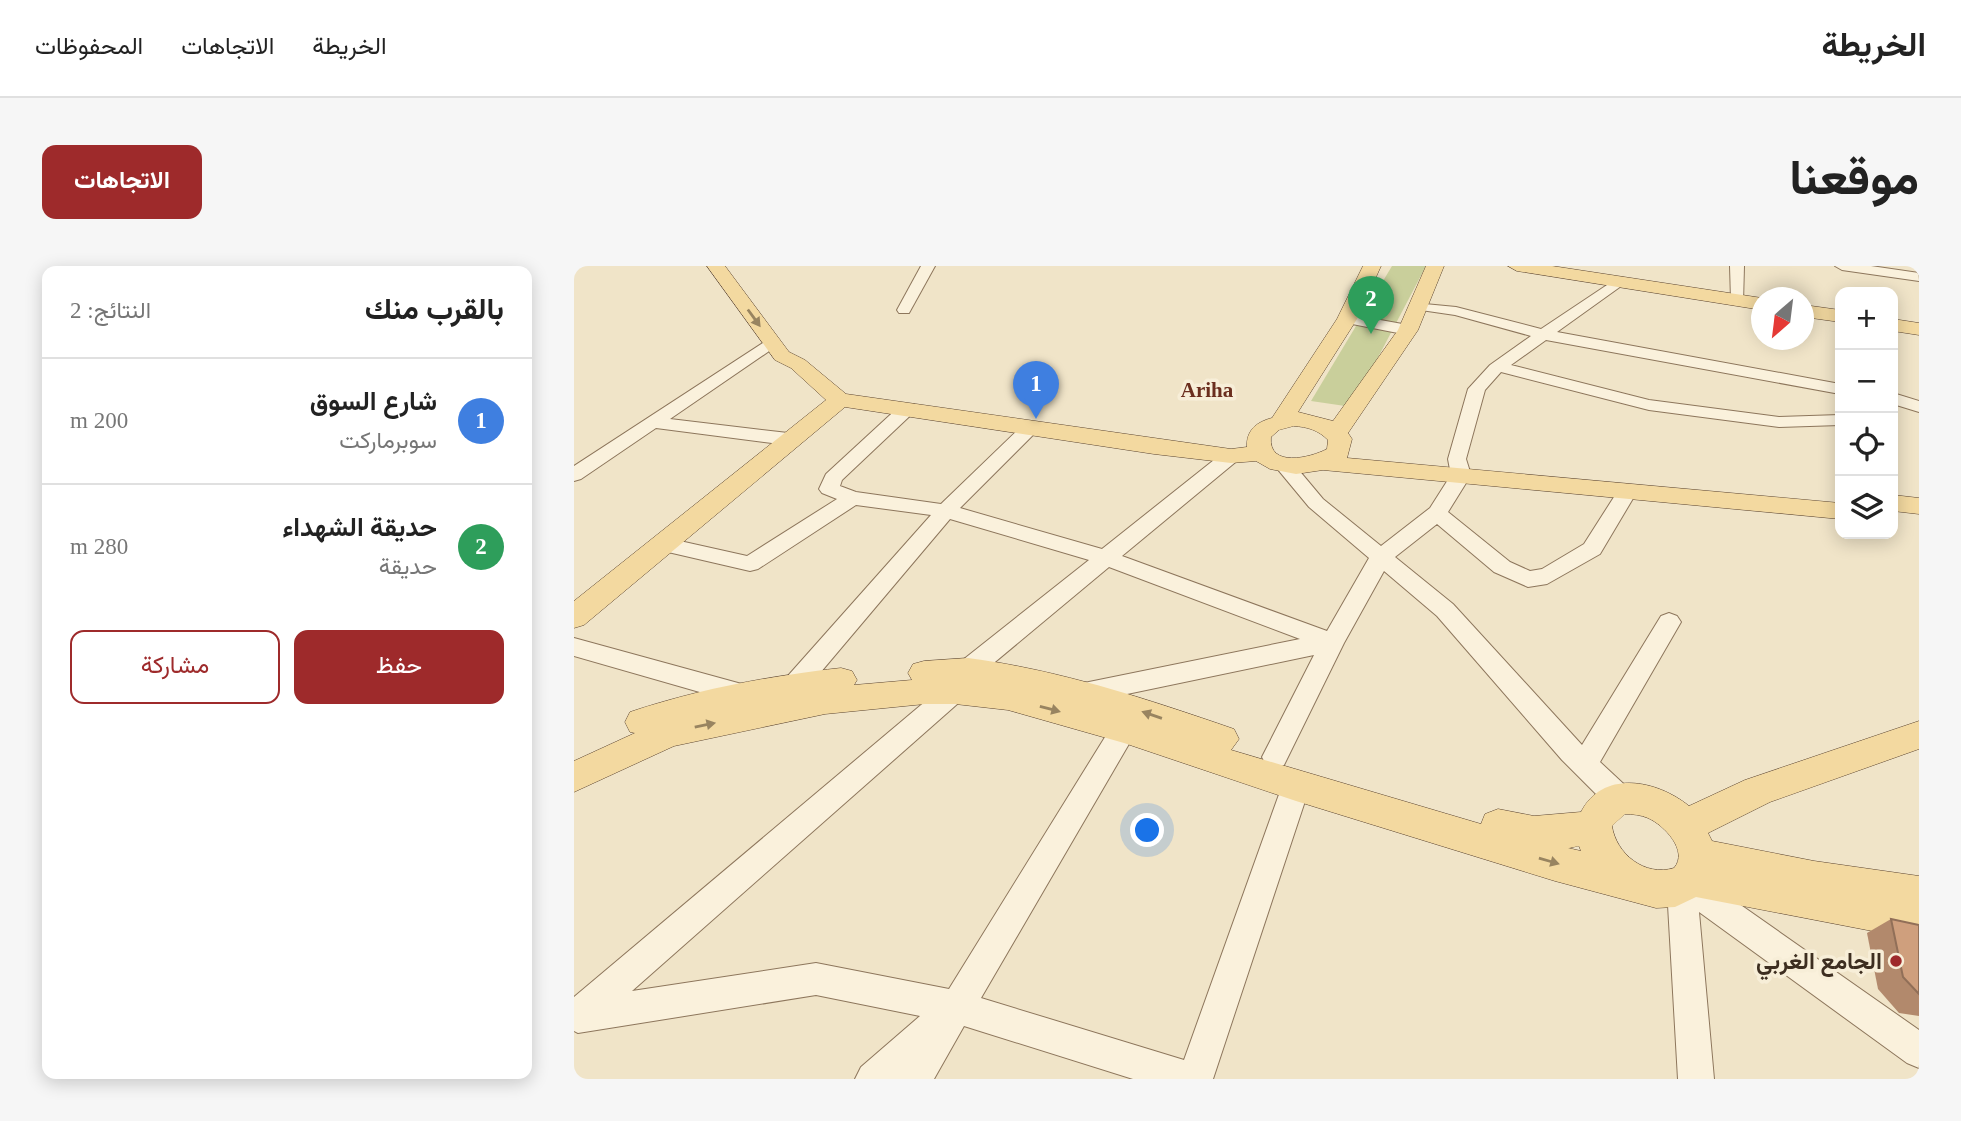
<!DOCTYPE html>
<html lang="ar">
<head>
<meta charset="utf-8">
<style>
  :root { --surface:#fff; --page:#f6f6f6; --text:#222; --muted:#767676; --line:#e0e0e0; --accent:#9e2a2b }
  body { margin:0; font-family:"Times New Roman",Vazirmatn,serif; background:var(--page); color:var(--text); direction:rtl }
  .controls { position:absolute; right:21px; top:21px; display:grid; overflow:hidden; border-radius:14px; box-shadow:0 4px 18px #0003 }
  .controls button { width:63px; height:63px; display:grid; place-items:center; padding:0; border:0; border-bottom:2px solid var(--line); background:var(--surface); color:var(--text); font:35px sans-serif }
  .compass { position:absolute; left:1177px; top:21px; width:63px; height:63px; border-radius:50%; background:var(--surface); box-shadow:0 4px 18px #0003; rotate:208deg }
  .you { position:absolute; left:574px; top:565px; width:24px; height:24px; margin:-18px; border:5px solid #fff; border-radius:50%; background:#1a73e8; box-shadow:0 0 0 10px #1a73e833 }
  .badge { display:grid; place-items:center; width:46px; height:46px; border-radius:50%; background:var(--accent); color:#fff; font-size:23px; font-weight:700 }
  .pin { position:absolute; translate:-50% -58px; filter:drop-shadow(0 2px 4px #0008) }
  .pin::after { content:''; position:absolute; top:37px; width:24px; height:21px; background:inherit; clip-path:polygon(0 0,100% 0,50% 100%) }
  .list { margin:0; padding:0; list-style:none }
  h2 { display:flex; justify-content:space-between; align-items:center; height:91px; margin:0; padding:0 28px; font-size:30px }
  h2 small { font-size:23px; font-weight:400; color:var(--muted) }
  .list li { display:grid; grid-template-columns:46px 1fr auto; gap:21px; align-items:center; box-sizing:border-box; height:126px; padding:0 28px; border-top:2px solid var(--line) }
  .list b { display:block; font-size:26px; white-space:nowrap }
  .list p { margin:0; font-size:23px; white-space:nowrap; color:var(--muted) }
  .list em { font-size:23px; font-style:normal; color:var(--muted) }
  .actions { display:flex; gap:14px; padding:21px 28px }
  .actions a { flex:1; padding:16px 0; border:2px solid var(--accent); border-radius:14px; text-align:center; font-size:24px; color:var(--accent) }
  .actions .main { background:var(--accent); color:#fff }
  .icon { flex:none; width:38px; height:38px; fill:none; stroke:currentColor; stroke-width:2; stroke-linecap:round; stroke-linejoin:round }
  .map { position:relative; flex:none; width:1345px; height:813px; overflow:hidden; direction:ltr; border-radius:14px }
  header { display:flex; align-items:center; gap:42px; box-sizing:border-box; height:98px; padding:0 35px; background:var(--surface); border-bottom:2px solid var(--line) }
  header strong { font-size:33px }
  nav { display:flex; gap:38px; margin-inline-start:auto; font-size:24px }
  .intro { display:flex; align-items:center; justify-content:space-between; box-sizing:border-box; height:168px; padding:0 42px }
  h1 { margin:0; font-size:49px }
  .button { padding:18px 32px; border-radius:14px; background:var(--accent); color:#fff; font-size:24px; font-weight:700 }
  main { display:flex; gap:42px; padding:0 42px }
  aside { flex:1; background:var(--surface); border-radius:14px; box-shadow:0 4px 18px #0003 }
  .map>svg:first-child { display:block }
  .green { fill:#c9cf9b }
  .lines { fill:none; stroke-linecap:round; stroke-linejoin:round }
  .minor-casing { stroke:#8d765c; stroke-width:2 }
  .major-casing { stroke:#5b4430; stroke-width:1 }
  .minor { fill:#faf1dc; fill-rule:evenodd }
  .major { fill:#f3d9a0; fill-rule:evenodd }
  .wall { fill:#b2896c }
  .building { fill:#cf9f7d; stroke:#916f58; stroke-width:2 }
  .oneway { fill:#988460 }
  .poi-dot { fill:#9e2a2b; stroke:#f7eed8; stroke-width:2.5 }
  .labels { text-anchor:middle; stroke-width:7; stroke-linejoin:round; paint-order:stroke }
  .far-district-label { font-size:21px; font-weight:bold; fill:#6b2e1e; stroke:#f7eed8 }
  .near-poi-label { font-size:23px; font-weight:bold; fill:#3d2e20; stroke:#f7eed8; text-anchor:end }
</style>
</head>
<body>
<header>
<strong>الخريطة</strong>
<nav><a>الخريطة</a><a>الاتجاهات</a><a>المحفوظات</a></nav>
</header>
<div class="intro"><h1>موقعنا</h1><a class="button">الاتجاهات</a></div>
<main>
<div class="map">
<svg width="1345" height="813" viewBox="0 0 1345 813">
  <rect width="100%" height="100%" fill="#f0e4c8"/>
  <polygon class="green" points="818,0 852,0 778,141 737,135"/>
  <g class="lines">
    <g class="minor-casing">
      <g id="minor">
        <polygon points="347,0 361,0 335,47 325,47 323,44"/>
        <polygon points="1156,0 1170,0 1169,37 1164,38 1157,34"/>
        <polygon points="1261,0 1297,0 1345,7 1345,15 1268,4"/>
        <polygon points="1045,11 1050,12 1050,18 983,66 1266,118 1266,128 972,74 937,99 1075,134 1205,151 1266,149 1266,159 1205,161 1075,144 927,106 911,124 892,193 897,209 874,246 936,296 956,305 968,303 1010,278 1047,220 1061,220 1064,224 1026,288 973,318 954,321 920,306 863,258 821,291 879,338 1008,479 1087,350 1095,347 1103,350 1107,356 1026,496 1055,523 1059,532 1055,541 1045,544 1035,541 988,494 863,350 810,305 770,377 710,499 701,502 692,499 688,491 740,389 510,437 501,434 497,427 501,420 510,417 726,373 535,301 403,411 394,413 385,411 382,404 385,397 515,294 376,253 230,426 221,429 212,426 209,419 212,412 357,249 282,239 184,303 176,305 81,283 77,278 81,273 88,271 173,290 263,233 248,227 245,223 252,208 328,138 340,138 343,142 340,146 268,214 266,220 282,226 367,238 450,158 456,157 465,162 462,166 386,242 528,283 650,186 664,186 666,190 664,194 548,290 753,365 795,292 735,241 701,200 704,196 718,196 749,233 807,280 856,242 877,209 874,193 894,123 916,99 957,70 881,49 840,43 838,40 840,37 882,41 967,63"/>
        <polygon points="773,48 834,59 842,64 834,69 768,56 765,53 768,50"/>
        <polygon points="198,71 206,76 204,79 96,153 214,167 223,173 220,177 214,179 82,162 7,213 0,215 0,200"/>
        <polygon points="1319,127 1345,135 1345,146 1319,138"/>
        <polygon points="0,372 164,417 173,420 177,427 173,434 164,437 0,390"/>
        <polygon points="381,415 390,418 393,425 390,432 58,725 242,697 375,723 541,455 550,452 559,455 563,463 559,471 407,732 610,794 708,520 712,512 722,508 732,512 736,520 639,813 559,813 390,760 360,813 281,813 287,801 346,750 242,729 4,767 0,765 0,731 372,418"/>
        <polygon points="1110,603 1121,607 1345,764 1345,802 1333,797 1125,646 1140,813 1104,813 1094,639 1087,621 1091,611"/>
      </g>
    </g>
    <g class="major-casing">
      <g id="major">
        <path d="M 133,0 L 151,0 L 215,86 L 231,94 L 272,128 L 657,183 L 673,181 C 672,165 682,156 698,152 L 763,53 L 789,0 L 807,0 L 783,53 L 724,146 L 759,155 L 824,64 L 852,0 L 870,0 L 844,64 L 774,167 L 778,173 L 773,192 L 1266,237 L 1266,253 L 749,204 L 722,208 L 696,203 L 682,195 L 657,197 L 580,188 L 271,141 L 10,359 L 0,362 L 0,335 L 252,134 L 217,102 L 201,94 ZM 720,160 C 734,161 744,164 754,174 L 753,183 C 736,192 694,202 697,171 L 705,164 Z"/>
        <polygon points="934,0 978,0 1188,32 1188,44 943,5"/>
        <polygon points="1230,39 1266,44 1266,56 1230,51"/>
        <polygon points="1319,53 1345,57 1345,69 1319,65"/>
        <polygon points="1319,229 1345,232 1345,248 1319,245"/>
        <path d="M 394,392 C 486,404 573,433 660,463 L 665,473 L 657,484 L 907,558 L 911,548 L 924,543 L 960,550 L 1007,546 C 1029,503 1083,514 1115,540 L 1171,514 L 1345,455 L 1345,483 L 1196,536 L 1134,567 L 1138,575 L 1240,595 L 1345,610 L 1345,674 L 1122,631 L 1101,641 L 1082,642 L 981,615 L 722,535 L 550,477 L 434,444 L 381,438 L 351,438 L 251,448 L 100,480 L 0,526 L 0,495 L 61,467 L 56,466 L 51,456 L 56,446 C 125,423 195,410 267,402 L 278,405 L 283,414 L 280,419 L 338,414 L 334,407 L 339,398 L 350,395 ZM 1051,548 C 1059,548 1067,549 1074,552 C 1090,559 1115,585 1100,602 C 1071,611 1042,588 1038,560 ZM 1005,580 L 1007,585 L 994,582 L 995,582 Z"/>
      </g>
    </g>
    <use href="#minor" class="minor"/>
    <use href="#major" class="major"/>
  </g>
  <polygon class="wall" points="1317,653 1345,659 1345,750 1325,747 1304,723 1293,667"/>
  <polygon class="building" points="1317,653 1345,659 1345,728 1329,711"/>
  <defs><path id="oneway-solid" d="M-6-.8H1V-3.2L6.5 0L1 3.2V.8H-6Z" transform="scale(1.75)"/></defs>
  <g class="oneway">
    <use href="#oneway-solid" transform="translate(180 52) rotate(54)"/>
    <use href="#oneway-solid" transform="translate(476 443) rotate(15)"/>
    <use href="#oneway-solid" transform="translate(578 449) rotate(-161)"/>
    <use href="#oneway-solid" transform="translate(131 459) rotate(-12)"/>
    <use href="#oneway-solid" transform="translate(975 595) rotate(16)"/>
  </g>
  <circle class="poi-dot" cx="1322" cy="695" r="7"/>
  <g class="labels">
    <g class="far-district-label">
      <text x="633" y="131">Ariha</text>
    </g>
    <g class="near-poi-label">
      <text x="1308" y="703">الجامع الغربي</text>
    </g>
  </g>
</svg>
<div class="controls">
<button>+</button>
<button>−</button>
<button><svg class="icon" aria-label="locate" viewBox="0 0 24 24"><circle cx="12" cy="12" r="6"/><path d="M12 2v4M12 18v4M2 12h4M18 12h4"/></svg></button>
<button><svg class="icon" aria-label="layers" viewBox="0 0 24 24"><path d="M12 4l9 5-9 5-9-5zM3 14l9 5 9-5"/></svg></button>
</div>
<svg class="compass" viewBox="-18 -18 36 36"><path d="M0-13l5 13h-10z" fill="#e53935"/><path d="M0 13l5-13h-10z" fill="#767676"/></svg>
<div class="you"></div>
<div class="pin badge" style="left:462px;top:153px;background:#3f7fe0">1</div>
<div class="pin badge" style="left:797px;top:68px;background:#2e9e5b">2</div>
</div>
<aside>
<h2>بالقرب منك<small>النتائج: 2</small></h2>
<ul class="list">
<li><span class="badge" style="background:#3f7fe0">1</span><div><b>شارع السوق</b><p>سوبرماركت</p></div><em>200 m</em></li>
<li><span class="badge" style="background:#2e9e5b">2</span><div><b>حديقة الشهداء</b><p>حديقة</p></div><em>280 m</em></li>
</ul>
<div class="actions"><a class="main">حفظ</a><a>مشاركة</a></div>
</aside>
</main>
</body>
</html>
